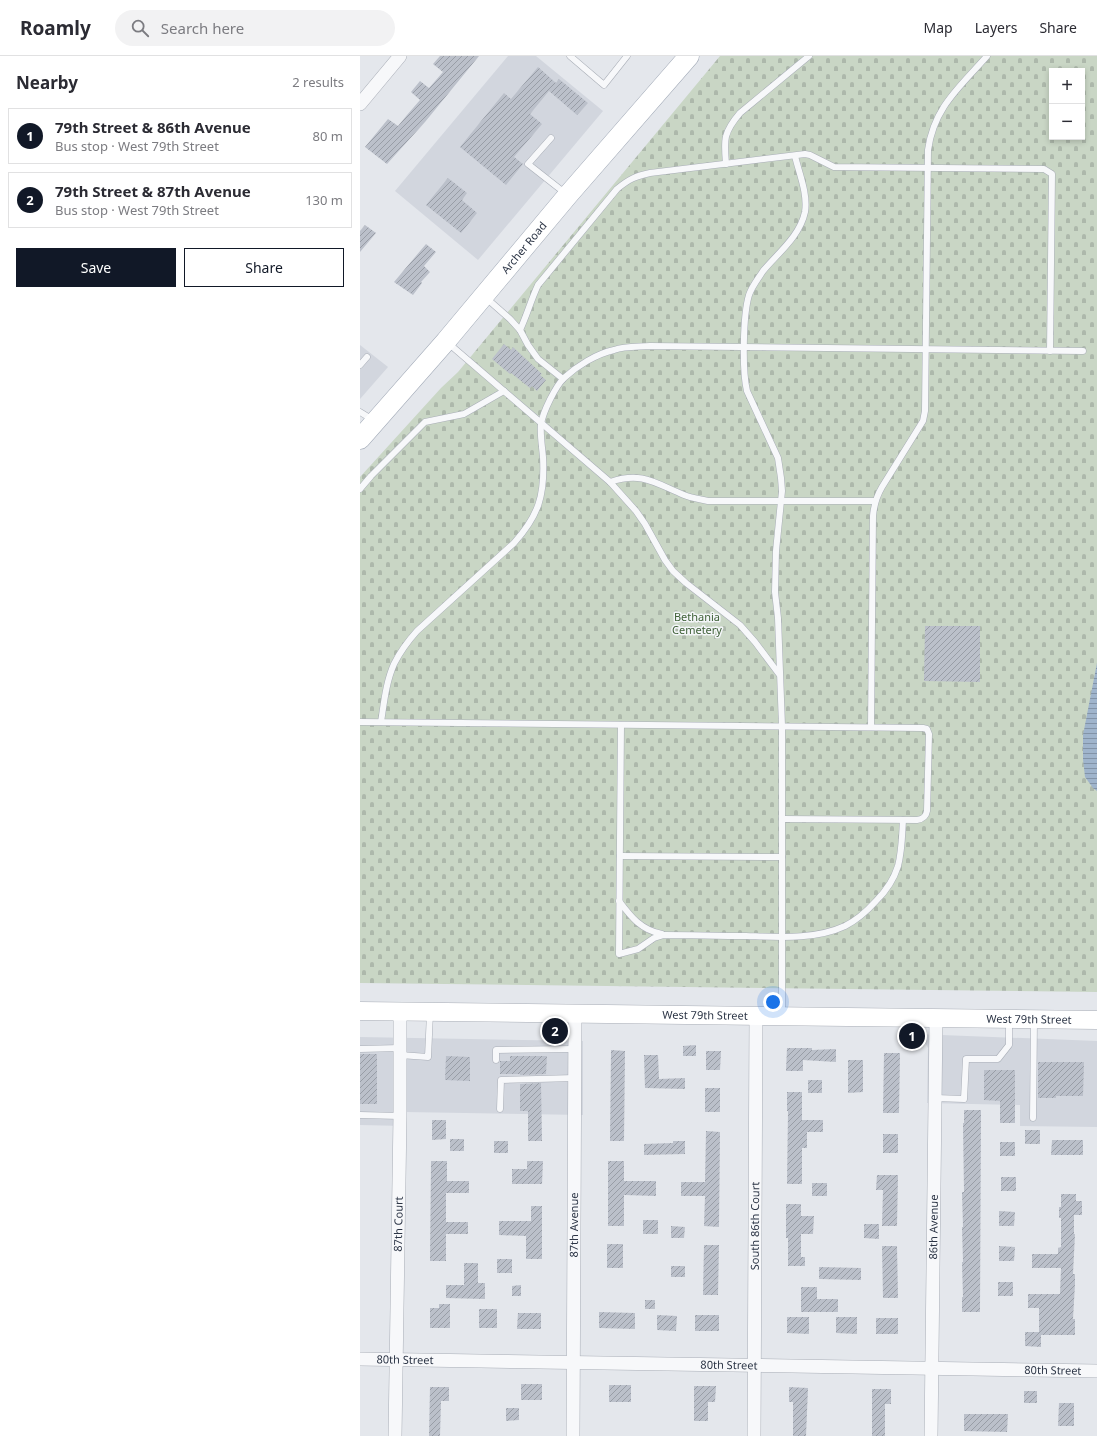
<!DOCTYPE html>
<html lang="en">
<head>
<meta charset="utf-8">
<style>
  :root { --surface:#fff; --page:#f2f2f3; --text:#2b2b33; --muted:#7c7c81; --line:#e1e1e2; --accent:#111827 }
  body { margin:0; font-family:"Noto Sans",sans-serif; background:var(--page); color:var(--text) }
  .controls { position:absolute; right:12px; top:12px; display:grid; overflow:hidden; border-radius:0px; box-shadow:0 2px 6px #0003 }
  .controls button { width:36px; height:36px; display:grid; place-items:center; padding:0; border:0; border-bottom:1px solid var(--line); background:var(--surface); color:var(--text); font:20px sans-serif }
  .you { position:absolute; left:413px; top:946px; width:14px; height:14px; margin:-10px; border:3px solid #fff; border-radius:50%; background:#1a73e8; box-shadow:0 0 0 6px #1a73e833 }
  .badge { display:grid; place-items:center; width:26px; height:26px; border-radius:50%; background:var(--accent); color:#fff; font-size:13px; font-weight:700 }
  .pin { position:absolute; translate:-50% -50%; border:2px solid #fff; box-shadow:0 1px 4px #0006 }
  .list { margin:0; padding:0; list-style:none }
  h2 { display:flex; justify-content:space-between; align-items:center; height:52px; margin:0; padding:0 16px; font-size:17px }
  h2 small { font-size:13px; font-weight:400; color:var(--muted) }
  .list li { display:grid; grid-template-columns:26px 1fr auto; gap:12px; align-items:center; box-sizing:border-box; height:56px; margin:0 8px 8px; padding:0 8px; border:1px solid var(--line); border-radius:0px }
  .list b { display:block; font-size:15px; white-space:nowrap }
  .list p { margin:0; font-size:13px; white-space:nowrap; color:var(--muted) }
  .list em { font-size:13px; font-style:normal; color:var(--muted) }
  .actions { display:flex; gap:8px; padding:12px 16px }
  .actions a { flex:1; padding:9px 0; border:1px solid var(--accent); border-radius:0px; text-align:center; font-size:14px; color:var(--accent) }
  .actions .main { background:var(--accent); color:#fff }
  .icon { flex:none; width:22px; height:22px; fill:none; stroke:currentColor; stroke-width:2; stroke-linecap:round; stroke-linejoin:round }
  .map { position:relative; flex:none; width:737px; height:1380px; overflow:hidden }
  header { display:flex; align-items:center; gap:24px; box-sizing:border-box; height:56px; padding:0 20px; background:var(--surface); border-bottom:1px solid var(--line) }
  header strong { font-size:19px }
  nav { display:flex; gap:22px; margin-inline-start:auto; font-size:14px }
  .search { width:280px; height:36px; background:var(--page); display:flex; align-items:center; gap:10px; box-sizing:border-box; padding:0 14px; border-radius:22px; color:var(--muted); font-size:15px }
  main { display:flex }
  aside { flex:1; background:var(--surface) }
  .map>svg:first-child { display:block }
  .built { fill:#d2d6de }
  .cemetery { fill:url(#cemetery-stones); fill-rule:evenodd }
  .water { fill:url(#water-rules) }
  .building { fill:url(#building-hatch) }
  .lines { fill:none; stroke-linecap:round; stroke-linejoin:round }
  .lane-casing { stroke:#a9aeb7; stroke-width:7 }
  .street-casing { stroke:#a9aeb7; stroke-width:14 }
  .secondary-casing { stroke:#a9aeb7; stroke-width:19 }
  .primary-casing { stroke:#a3abb8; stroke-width:21 }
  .lane { stroke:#f7f8fa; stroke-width:6 }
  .street { stroke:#f7f8fa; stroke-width:13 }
  .secondary { stroke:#fff; stroke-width:18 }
  .primary { stroke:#fff; stroke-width:20 }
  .labels { text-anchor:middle; stroke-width:3; stroke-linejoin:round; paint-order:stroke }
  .street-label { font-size:11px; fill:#2b3445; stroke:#f4f6f9 }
  .park-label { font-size:11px; fill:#3f6138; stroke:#f4f6f9 }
</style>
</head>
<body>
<header>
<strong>Roamly</strong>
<div class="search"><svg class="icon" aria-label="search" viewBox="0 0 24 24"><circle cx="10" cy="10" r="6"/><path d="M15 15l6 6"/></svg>Search here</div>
<nav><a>Map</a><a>Layers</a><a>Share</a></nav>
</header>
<main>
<aside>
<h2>Nearby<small>2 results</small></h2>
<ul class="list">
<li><span class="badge">1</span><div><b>79th Street &amp; 86th Avenue</b><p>Bus stop · West 79th Street</p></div><em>80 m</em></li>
<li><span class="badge">2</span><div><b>79th Street &amp; 87th Avenue</b><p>Bus stop · West 79th Street</p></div><em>130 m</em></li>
</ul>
<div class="actions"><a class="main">Save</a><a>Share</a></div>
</aside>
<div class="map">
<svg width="737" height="1380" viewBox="0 0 737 1380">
  <defs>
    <pattern id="cemetery-stones" width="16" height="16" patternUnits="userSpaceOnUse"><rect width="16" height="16" fill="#c9d6c5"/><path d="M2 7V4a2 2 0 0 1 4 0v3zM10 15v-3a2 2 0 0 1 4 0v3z" fill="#adb8ab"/></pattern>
    <pattern id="water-rules" width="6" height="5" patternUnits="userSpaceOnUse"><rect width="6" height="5" fill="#9fb4cc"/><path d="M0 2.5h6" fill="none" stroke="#8293a7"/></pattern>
    <pattern id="building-hatch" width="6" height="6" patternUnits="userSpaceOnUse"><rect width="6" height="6" fill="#bbc0ca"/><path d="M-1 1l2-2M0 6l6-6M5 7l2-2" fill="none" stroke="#989da6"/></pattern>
  </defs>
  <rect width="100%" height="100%" fill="#e4e7ec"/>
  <g class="built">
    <polygon points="148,0 176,0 243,55 118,204 35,135"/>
    <polygon points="0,289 28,311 0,343"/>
    <polygon points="556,978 737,985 737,1071 660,1070 660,1049 567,1047 568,992 562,981"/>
    <polygon points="0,981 223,985 223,1059 45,1056 45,1070 0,1069"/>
  </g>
  <path class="cemetery" d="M 360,0 L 737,0 L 737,936 L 0,927 L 0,421 L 81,332 L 98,316 ZM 692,15 L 722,15 L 722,81 L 692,81 Z"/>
  <polygon class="water" points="737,607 737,735 733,732 725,721 723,703 723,679"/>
  <g class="building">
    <polygon points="80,0 119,0 65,66 27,108 5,91 28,63 38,70 47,59 60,44 51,36 60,25 69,32 83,16 73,8"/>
    <polygon points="178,11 196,27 199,23 228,47 217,59 189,35 170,58 182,68 154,101 163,108 146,129 100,91 144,37 151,43"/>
    <polygon points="88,122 107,137 102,144 117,157 101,177 66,149"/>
    <polygon points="5,169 16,177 0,196 0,175"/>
    <polygon points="66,188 76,196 64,210 70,216 61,226 62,227 53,239 34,226"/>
    <polygon points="144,288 151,294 153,291 182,318 180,319 186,324 177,335 172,330 170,332 151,317 150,318 132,303"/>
    <polygon points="565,570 620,570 620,626 564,625"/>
    <polygon points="336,989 336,1000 323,1000 323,990"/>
    <polygon points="427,992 452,992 452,994 476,993 476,1006 443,1004 443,1015 426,1015"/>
    <polygon points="251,994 265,995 264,1085 250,1085"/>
    <polygon points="346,995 361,995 360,1014 346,1014"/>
    <polygon points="524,997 540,997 539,1057 523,1057"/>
    <rect x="0" y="998" width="17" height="50"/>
    <polygon points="284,999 298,999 299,1023 325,1022 325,1033 285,1032"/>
    <polygon points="86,1000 110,1001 110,1025 85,1024"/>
    <polygon points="150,1000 187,1000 186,1018 160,1019 160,1018 140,1018 140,1005 150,1005"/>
    <polygon points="488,1004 503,1004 503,1036 488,1037"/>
    <polygon points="678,1006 724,1006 723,1040 696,1040 696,1042 678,1042"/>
    <polygon points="624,1014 655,1014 655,1067 640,1067 640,1045 624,1044"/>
    <rect x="448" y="1024" width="14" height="13"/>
    <polygon points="181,1027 182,1085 168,1085 168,1055 160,1055 160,1028"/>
    <rect x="345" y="1032" width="15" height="24"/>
    <polygon points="427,1036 442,1036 442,1064 463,1064 463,1076 447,1076 447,1092 442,1092 442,1128 427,1128 428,1055 427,1055"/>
    <polygon points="604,1054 621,1054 620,1256 602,1256 602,1241 603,1241 602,1206 603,1206 602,1171 603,1171 602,1136 604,1136 603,1067 604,1067"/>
    <polygon points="72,1064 86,1064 86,1083 72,1084"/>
    <rect x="665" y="1074" width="15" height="14"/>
    <polygon points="346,1075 360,1076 359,1171 344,1170 345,1140 321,1140 321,1126 345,1126"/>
    <rect x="523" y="1078" width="15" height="19"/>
    <rect x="90" y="1083" width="14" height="12"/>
    <polygon points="692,1084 723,1084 723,1099 691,1099"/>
    <rect x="134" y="1085" width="14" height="12"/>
    <polygon points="313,1085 325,1085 325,1098 284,1099 284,1088 313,1087"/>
    <rect x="640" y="1086" width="15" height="14"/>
    <polygon points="71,1105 87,1105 87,1125 109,1125 109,1137 86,1137 86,1166 108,1166 108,1178 86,1178 86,1205 70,1205"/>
    <polygon points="167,1105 183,1105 182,1128 152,1128 152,1113 167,1113"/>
    <polygon points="248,1105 264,1105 264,1125 296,1125 296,1140 264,1139 264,1170 248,1170"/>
    <polygon points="517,1119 538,1119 537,1170 522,1170 523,1134 516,1134"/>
    <rect x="641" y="1121" width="15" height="14"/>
    <rect x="452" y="1127" width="15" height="13"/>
    <polygon points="701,1138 716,1138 716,1145 722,1145 722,1159 714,1159 714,1178 715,1178 713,1218 715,1218 715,1228 713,1263 715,1263 715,1279 681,1279 681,1291 665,1290 665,1276 679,1276 679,1252 668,1252 668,1238 700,1238 701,1212 672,1212 672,1198 698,1198 698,1192 701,1191 701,1162 699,1162 699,1151 701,1151"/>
    <polygon points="426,1148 441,1148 441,1160 454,1160 453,1178 441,1178 441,1201 445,1201 445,1210 428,1210 428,1182 426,1182"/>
    <polygon points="171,1150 182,1150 182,1203 166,1203 166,1180 139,1179 139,1165 171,1165"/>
    <polygon points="639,1155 655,1156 654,1170 639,1170"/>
    <rect x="283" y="1164" width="15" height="14"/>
    <polygon points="504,1168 519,1168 519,1183 504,1182"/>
    <polygon points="311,1170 325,1171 324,1182 311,1182"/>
    <rect x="247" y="1188" width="16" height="24"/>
    <polygon points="344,1189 359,1189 358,1239 343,1239"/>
    <polygon points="522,1190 537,1190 538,1242 523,1242"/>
    <polygon points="639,1190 655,1191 654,1205 639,1205"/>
    <rect x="137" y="1203" width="15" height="14"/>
    <polygon points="104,1207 118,1207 118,1227 125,1227 125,1243 86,1242 86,1229 104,1229"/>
    <rect x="311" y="1210" width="14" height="11"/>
    <polygon points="459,1211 501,1212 501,1224 459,1223"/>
    <rect x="638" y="1226" width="15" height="14"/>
    <polygon points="161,1229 161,1240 152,1240 152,1230"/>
    <polygon points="441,1231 457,1231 457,1243 478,1243 478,1256 441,1256"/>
    <rect x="285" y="1244" width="10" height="9"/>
    <polygon points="79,1248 90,1248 90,1272 70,1272 70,1252 79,1252"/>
    <rect x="119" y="1253" width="18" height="19"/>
    <polygon points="239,1256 275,1257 275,1273 239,1272"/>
    <polygon points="158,1257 181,1257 181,1273 157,1273"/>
    <polygon points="297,1259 317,1260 316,1275 297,1274"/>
    <rect x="335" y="1259" width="24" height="16"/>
    <polygon points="427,1261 449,1261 449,1278 427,1277"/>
    <polygon points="476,1261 497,1261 497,1278 476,1277"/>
    <rect x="516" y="1262" width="22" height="16"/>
    <rect x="161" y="1328" width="21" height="16"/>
    <rect x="249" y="1329" width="22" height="17"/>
    <polygon points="334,1330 356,1330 355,1346 348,1346 348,1365 334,1365"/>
    <polygon points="70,1331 89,1331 89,1345 81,1345 80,1380 69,1380"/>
    <polygon points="429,1331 448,1332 446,1380 433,1380 433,1346 429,1346"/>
    <polygon points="512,1333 531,1333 531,1348 525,1348 525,1380 512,1380"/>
    <rect x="664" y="1335" width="13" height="12"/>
    <polygon points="699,1347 714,1347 714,1370 698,1370"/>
    <polygon points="146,1352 159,1352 159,1364 146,1365"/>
    <polygon points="604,1358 648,1358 647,1376 604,1375"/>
  </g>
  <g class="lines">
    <g class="lane-casing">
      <g id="lane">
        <polyline points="210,0 244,29 267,0"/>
        <polyline points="191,82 168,108 205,137"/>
        <path d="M 366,108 C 364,84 363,77 380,57 L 449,0"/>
        <polyline points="125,241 150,263 160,274 168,289 178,303 203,323"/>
        <path d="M 160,274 C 167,259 171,244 178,229 L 257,133 C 269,123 276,120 290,117 L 445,98 L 450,99 L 474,111 L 684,113 L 692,118 L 690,295"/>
        <polyline points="88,287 250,426 276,455 285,468 305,504 313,515 326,527 380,569 395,586 419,618"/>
        <polyline points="0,309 7,301"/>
        <polyline points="0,356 13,364"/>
        <path d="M 250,426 C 282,415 295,427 324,439 C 331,442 340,443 348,445 L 515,445"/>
        <polyline points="0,433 11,420 65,366 104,358 144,335"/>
        <path d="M 0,666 L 563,672 L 567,673 L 569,678 L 567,755 C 566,761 563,763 557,764 L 422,763"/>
        <path d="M 21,666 C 24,647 26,626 34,608 C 40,596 48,585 57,575 L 154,487 C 179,459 185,439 183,401 C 182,390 180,379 181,368 C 183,356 195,331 204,322 C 217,310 236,298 254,294 C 265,290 278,291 290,290 L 723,295"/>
        <path d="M 261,669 L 259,898 L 278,893 L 294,882 L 304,879 C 331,879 358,880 386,880 C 418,881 455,884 485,870 C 497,864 507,855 516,845 C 526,835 534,823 538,810 C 542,795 542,780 543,764"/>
        <path d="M 511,671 L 513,460 C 514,449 516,441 522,431 L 563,365 L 565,355 L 568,94 C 574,51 600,31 627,0"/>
        <polyline points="260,800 422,801"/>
        <path d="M 259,845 C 271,861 281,874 302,878"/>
        <path d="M 422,959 L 422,670 L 418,562 L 415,536 L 416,495 L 422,435 L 421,422 L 418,402 L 387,335 C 382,314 383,259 389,239 C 392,230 398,223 403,215 C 418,197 440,180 445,156 C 448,138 439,117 435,100"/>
        <polyline points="0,993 40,992"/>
        <polyline points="40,999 68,1001 70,957"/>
        <polyline points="136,1004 136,994 215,993"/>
        <polyline points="575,1042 604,1043 606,1003 638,1003 649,989 649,964"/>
        <polyline points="140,1053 141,1024 215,1022"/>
        <polyline points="0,1059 40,1060"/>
        <polyline points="673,1062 674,965"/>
      </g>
    </g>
    <g class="street-casing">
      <g id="street">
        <polyline points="0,48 40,0"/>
        <path id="s1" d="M 0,1303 L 737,1315"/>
        <path id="s2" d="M 35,1380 L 40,1060 L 40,956"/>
        <path id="s3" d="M 213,1380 L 215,958"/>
        <path id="s4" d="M 394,1380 L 396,960"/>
        <path id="s5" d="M 571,1380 L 576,962"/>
      </g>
    </g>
    <g class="secondary-casing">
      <g id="secondary">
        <path id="s6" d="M 0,955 L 737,964"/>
      </g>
    </g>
    <g class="primary-casing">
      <g id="primary">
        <path id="s7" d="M 0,383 L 86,285 L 208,139 L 329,0"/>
      </g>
    </g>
    <use href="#lane" class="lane"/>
    <use href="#street" class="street"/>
    <use href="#secondary" class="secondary"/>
    <use href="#primary" class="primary"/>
  </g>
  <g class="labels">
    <g class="street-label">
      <text dy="4" stroke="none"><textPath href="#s7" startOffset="252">Archer Road</textPath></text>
      <text dy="4" stroke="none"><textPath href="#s6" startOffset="345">West 79th Street</textPath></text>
      <text dy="4" stroke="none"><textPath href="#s6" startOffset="669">West 79th Street</textPath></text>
      <text dy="4" stroke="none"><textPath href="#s2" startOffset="212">87th Court</textPath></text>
      <text dy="4" stroke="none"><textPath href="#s3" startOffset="211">87th Avenue</textPath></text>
      <text dy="4" stroke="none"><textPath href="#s4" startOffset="210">South 86th Court</textPath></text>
      <text dy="4" stroke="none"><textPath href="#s5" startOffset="209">86th Avenue</textPath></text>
      <text dy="4" stroke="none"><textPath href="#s1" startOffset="45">80th Street</textPath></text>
      <text dy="4" stroke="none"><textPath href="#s1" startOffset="369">80th Street</textPath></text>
      <text dy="4" stroke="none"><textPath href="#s1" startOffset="693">80th Street</textPath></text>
    </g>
    <g class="park-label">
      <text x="337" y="565">Bethania<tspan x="337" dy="13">Cemetery</tspan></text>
    </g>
  </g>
</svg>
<div class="controls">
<button>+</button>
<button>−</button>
</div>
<div class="you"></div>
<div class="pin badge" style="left:552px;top:980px">1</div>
<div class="pin badge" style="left:195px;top:975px">2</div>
</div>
</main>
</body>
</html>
